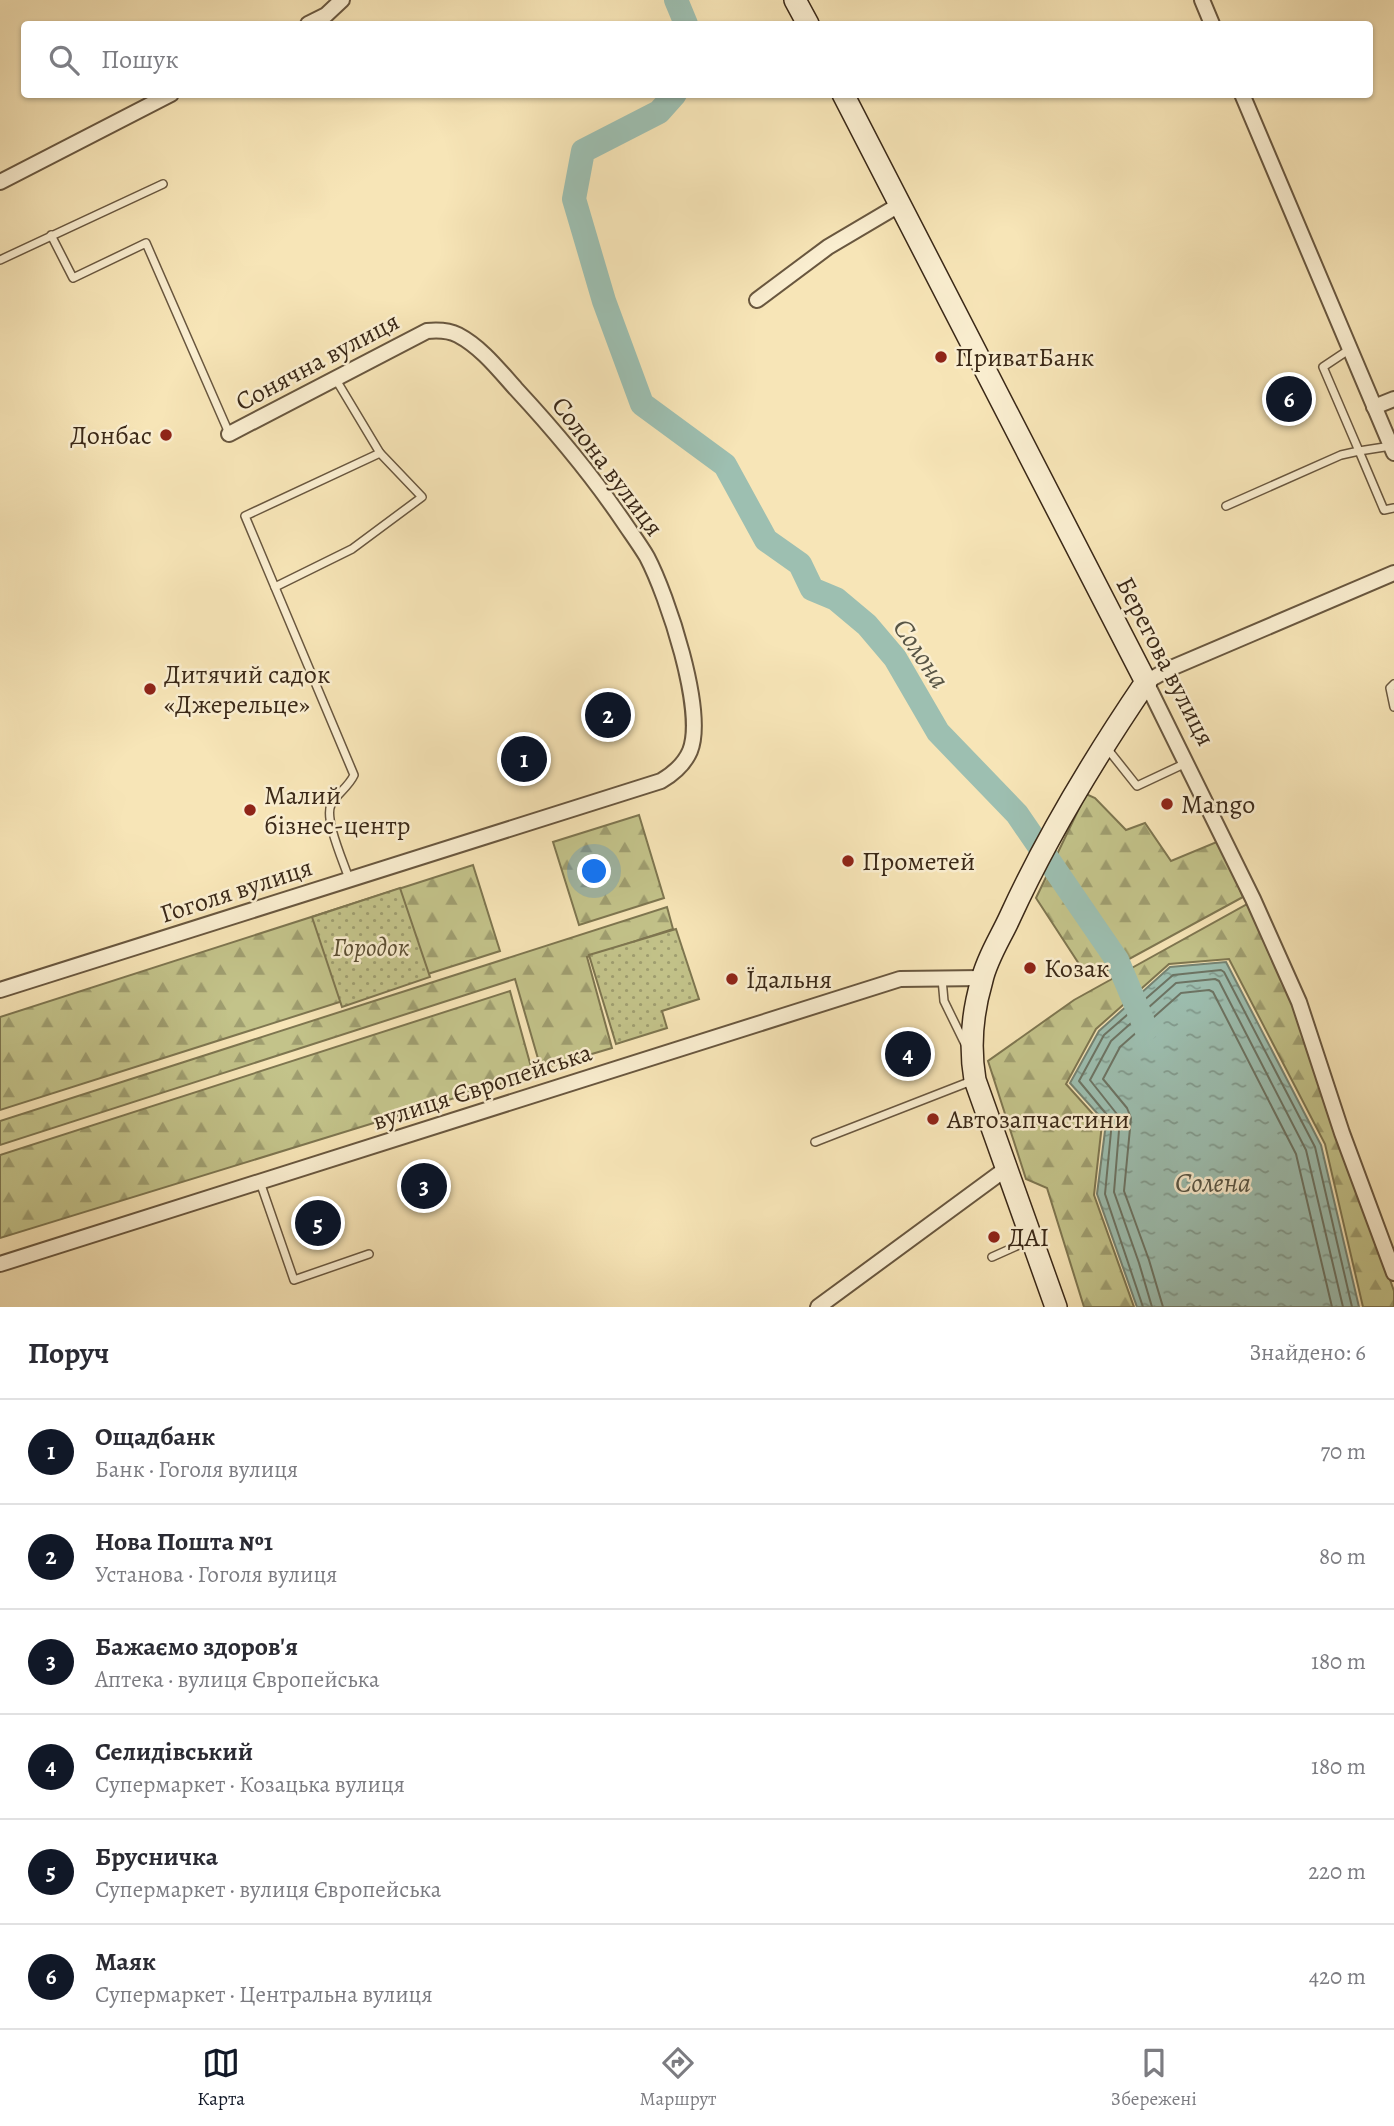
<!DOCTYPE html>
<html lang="uk">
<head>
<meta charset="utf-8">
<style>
  :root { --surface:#fff; --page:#f7f7f7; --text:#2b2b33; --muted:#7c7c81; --line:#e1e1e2; --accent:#111827 }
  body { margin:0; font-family:Alegreya,serif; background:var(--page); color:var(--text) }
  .you { position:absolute; left:595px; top:872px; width:24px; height:24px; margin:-18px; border:5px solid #fff; border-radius:50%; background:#1a73e8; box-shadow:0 0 0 10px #1a73e833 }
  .badge { display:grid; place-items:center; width:46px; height:46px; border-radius:50%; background:var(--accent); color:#fff; font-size:23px; font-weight:700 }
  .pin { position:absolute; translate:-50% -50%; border:4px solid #fff; box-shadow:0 2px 7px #0006 }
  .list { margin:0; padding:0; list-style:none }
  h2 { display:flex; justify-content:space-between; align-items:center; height:91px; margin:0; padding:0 28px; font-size:30px }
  h2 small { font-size:23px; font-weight:400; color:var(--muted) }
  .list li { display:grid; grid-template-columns:46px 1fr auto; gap:21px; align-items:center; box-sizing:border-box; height:105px; padding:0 28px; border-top:2px solid var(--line) }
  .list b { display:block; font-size:26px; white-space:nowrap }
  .list p { margin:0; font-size:23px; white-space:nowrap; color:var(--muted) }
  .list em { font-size:23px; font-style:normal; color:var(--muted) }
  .icon { flex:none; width:38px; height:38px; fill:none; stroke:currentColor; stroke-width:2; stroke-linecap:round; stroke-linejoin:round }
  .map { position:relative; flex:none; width:1394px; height:1307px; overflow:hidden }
  .search { position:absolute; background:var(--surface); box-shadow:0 2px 5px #0004; left:21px; right:21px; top:21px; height:77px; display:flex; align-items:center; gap:18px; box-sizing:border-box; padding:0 24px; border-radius:7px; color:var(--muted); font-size:26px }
  .sheet { height:721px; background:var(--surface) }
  nav { display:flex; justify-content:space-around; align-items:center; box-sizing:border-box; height:98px; border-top:2px solid var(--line); background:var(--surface); font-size:19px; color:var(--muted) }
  nav a { display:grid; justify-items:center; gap:4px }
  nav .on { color:var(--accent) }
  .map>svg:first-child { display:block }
  .forest { fill:url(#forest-firs); stroke:#7e7650; stroke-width:2 }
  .park { fill:url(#park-dots); stroke:#7e7650; stroke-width:2 }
  .water { fill:url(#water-ripples); stroke:#758373; stroke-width:2 }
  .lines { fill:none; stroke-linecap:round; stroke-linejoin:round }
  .shore { stroke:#6c7464; stroke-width:2 }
  .river { stroke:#9dbfb1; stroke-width:24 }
  .lane-casing { stroke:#69573f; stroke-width:10 }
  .street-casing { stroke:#69573f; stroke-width:18 }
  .secondary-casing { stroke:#3a2817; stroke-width:24 }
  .lane { stroke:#faeed0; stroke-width:7 }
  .street { stroke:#faeed0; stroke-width:14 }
  .secondary { stroke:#faeed0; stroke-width:21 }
  .poi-dot { fill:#8f2418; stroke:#faeed0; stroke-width:2.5 }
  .labels { text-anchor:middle; stroke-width:5; stroke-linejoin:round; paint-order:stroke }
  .poi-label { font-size:26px; fill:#3a2817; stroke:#faeed0; text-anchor:start }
  .street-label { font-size:26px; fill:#3a2817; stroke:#faeed0 }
  .park-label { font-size:26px; font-style:italic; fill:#5c4f34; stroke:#faeed0 }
  .water-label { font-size:28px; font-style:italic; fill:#585545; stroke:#faeed0 }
</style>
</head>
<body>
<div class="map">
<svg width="1394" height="1307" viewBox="0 0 1394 1307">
  <defs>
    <pattern id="forest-firs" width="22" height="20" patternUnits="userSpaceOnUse" patternTransform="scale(1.75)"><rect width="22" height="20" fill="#c3c38a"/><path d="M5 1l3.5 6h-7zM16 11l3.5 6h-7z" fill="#9f9e70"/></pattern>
    <pattern id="park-dots" width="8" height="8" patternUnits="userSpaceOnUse" patternTransform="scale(1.75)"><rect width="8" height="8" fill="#c3c38a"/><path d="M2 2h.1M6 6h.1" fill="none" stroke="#9f9e70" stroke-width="1.8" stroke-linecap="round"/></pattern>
    <pattern id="water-ripples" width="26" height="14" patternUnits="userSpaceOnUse" patternTransform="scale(1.75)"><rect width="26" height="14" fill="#9dbfb1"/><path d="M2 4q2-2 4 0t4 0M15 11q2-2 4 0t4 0" fill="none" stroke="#819b8f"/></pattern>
  </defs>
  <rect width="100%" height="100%" fill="#f7e5b7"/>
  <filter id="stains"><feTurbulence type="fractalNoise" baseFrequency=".00286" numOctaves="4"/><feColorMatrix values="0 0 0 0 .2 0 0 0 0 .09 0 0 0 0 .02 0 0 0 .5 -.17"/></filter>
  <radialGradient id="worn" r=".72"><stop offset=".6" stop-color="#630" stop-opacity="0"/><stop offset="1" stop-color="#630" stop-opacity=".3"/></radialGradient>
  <g class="forest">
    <polygon points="1086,794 1095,798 1126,830 1145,823 1171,861 1219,841 1243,897 1109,970 1083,970 1036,898"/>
    <polygon points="639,815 664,898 579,925 553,842"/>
    <polygon points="473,865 500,951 0,1110 0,1017"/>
    <polygon points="1251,902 1276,960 1394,1291 1394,1307 1363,1307 1325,1144 1229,959 1169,964 1096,1029 1066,1084 1102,1124 1094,1195 1134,1307 1084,1307 1047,1188 1026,1179 988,1061 1074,1000"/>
    <polygon points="667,907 673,929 587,957 612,1048 541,1069 515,979 0,1145 0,1121"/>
    <polygon points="510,991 533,1074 0,1238 0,1155"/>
  </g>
  <g class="park">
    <polygon points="400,888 430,977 342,1007 312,917"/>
    <polygon points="676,929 699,999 662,1011 667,1028 616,1044 589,955"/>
  </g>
  <polygon class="water" points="1226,962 1321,1145 1359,1307 1137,1307 1097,1194 1106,1123 1070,1083 1099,1031 1170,967"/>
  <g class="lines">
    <g class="shore">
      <polyline points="1143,1307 1105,1194 1112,1121 1079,1081 1104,1035 1173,975 1221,970 1224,972 1315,1147 1352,1307"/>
      <polyline points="1152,1307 1139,1263 1114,1192 1120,1118 1090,1080 1111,1041 1176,983 1215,979 1219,981 1306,1150 1343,1307"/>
      <polyline points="1163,1307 1149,1260 1124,1191 1131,1118 1127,1108 1103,1079 1120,1047 1181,993 1209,990 1213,992 1296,1154 1332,1307"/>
    </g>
    <g class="river">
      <polyline points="676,0 686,24"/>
      <polyline points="675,94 659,112 583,151 574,199 604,301 642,404 725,465 766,540 800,564 812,589 836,599 867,625 895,658 938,732 1017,814 1117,960 1146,1029"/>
    </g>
    <g class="lane-casing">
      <g id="lane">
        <polyline points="51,235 73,278 146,243 229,433"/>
        <polyline points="0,260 163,184"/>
        <polyline points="1350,349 1323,367 1359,451 1391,446"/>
        <path d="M 335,378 L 380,453 L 245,516 L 354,775 C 348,788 336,794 331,805 C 324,819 344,863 349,879"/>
        <polyline points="1226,506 1341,455 1359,451 1384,510 1394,508"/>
        <polyline points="275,587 352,549 422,497 380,453"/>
        <polyline points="1394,684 1390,688 1394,707"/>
        <polyline points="1106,747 1137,786 1186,763"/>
        <polyline points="942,979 944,1001 966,1046"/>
        <polyline points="815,1142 974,1080"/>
        <polyline points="260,1182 294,1280 369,1254"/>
        <polyline points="992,1257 1030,1240"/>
      </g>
    </g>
    <g class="street-casing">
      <g id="street">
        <polyline points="1202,0 1212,24"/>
        <polyline points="308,24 326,15 342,0"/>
        <polyline points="1242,94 1394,453"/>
        <polyline points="0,182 171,94"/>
        <polyline points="757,300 828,247 899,205"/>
        <polyline points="1374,407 1394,399"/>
        <polyline points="1394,573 1169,669 1146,682 1253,899 1299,1002 1342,1133 1394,1273"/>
        <path d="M 0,990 L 661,781 C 673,774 684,765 690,751 C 706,711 667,595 647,557 C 640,545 631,533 623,521 C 591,474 555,431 516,389 C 499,370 481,347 458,335 C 448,330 437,330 427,331 L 229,434"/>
        <polyline points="0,1264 900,979 982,978"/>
        <polyline points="818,1307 1007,1168"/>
      </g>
    </g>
    <g class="secondary-casing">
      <g id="secondary">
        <polyline points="795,0 808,24"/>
        <path d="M 843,94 L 1146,682 C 1095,757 1048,834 1010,917 C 1001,937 987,958 982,980 C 972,1014 969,1045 975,1080 L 1056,1307"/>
      </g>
    </g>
    <use href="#lane" class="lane"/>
    <use href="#street" class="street"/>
    <use href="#secondary" class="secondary"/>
  </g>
  <g class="poi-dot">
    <circle cx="941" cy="357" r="7"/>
    <circle cx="166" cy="435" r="7"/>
    <circle cx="150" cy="689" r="7"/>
    <circle cx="1167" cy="804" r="7"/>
    <circle cx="250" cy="810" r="7"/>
    <circle cx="848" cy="861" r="7"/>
    <circle cx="1030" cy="968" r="7"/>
    <circle cx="732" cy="979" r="7"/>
    <circle cx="933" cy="1119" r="7"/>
    <circle cx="994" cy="1237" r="7"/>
  </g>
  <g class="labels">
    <g class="poi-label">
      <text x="955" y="366">ПриватБанк</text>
      <text x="152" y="444" text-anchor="end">Донбас</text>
      <text x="164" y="683">Дитячий садок<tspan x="164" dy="30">«Джерельце»</tspan></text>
      <text x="264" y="804">Малий<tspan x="264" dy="30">бізнес-центр</tspan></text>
      <text x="1181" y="813">Mango</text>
      <text x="862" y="870">Прометей</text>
      <text x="1044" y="977">Козак</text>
      <text x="746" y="988">Їдальня</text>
      <text x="947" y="1128">Автозапчастини</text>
      <text x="1008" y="1246">ДАІ</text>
    </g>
    <g class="street-label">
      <text transform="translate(317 361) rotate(-28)" y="9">Сонячна вулиця</text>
      <text transform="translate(608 466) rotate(53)" y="9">Солона вулиця</text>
      <text transform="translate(1166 661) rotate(63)" y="9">Берегова вулиця</text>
      <text transform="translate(236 890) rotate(-18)" y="9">Гоголя вулиця</text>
      <text transform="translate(482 1086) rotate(-18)" y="9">вулиця Європейська</text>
    </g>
    <g class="park-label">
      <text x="371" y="956">Городок</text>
    </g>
    <g class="water-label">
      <text transform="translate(922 653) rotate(56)" y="10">Солона</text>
      <text x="1213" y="1192">Солена</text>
    </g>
  </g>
  <rect width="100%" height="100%" filter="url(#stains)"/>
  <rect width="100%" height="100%" fill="url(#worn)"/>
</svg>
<div class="you"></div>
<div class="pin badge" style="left:524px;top:759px">1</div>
<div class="pin badge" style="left:608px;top:715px">2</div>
<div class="pin badge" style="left:424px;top:1186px">3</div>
<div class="pin badge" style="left:908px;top:1054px">4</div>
<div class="pin badge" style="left:318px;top:1223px">5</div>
<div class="pin badge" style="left:1289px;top:399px">6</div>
<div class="search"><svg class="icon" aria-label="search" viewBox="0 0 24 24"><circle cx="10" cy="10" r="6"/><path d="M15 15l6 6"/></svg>Пошук</div>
</div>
<section class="sheet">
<h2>Поруч<small>Знайдено: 6</small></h2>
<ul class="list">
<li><span class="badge">1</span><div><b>Ощадбанк</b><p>Банк · Гоголя вулиця</p></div><em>70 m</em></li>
<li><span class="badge">2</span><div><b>Нова Пошта №1</b><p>Установа · Гоголя вулиця</p></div><em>80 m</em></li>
<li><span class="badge">3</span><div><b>Бажаємо здоров'я</b><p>Аптека · вулиця Європейська</p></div><em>180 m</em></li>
<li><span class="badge">4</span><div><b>Селидівський</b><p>Супермаркет · Козацька вулиця</p></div><em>180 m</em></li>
<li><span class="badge">5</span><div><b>Брусничка</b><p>Супермаркет · вулиця Європейська</p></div><em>220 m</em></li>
<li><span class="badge">6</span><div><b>Маяк</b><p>Супермаркет · Центральна вулиця</p></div><em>420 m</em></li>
</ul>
</section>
<nav>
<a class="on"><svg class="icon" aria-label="map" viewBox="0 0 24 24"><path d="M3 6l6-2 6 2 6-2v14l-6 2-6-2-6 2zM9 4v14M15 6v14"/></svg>Карта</a>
<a><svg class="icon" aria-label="directions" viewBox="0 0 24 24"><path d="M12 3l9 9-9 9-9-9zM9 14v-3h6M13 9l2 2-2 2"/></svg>Маршрут</a>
<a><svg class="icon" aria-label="saved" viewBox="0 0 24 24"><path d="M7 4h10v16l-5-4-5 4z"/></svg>Збережені</a>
</nav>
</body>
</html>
